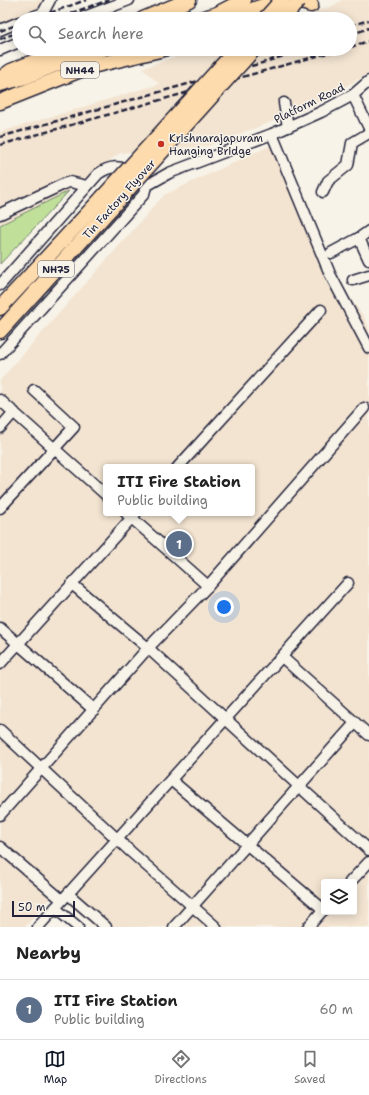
<!DOCTYPE html>
<html lang="en">
<head>
<meta charset="utf-8">
<style>
  :root { --surface:#fff; --page:#f2f2f2; --text:#222; --muted:#767676; --line:#e0e0e0; --accent:#111827 }
  body { margin:0; font-family:"Shantell Sans",sans-serif; background:var(--page); color:var(--text) }
  .controls { position:absolute; right:12px; bottom:12px; display:grid; overflow:hidden; border-radius:4px; box-shadow:0 2px 10px #0003 }
  .controls button { width:36px; height:36px; display:grid; place-items:center; padding:0; border:0; border-bottom:1px solid var(--line); background:var(--surface); color:var(--text); font:20px sans-serif }
  .scale { position:absolute; left:12px; bottom:10px; width:63px; box-sizing:border-box; padding-left:4px; border:2px solid #22223b; border-top:0; font-size:11px; line-height:14px; white-space:nowrap; color:#22223b; -webkit-text-stroke:3px #f7f3e8; paint-order:stroke }
  .you { position:absolute; left:224px; top:607px; width:14px; height:14px; margin:-10px; border:3px solid #fff; border-radius:50%; background:#1a73e8; box-shadow:0 0 0 6px #1a73e833 }
  .badge { display:grid; place-items:center; width:26px; height:26px; border-radius:50%; background:var(--accent); color:#fff; font-size:13px; font-weight:700 }
  .pin { position:absolute; translate:-50% -50%; border:2px solid #fff; box-shadow:0 1px 4px #0006 }
  .popup { position:absolute; left:103px; top:464px; width:152px; height:52px; box-sizing:border-box; display:grid; place-content:center; border-radius:4px; background:var(--surface); filter:drop-shadow(0 1px 3px #0005); font-size:13px; white-space:nowrap; color:var(--muted) }
  .popup b { font-size:15px; color:var(--text) }
  .popup::after { content:''; position:absolute; left:50%; top:100%; margin-left:-8px; border:8px solid transparent; border-top-color:var(--surface) }
  .list { margin:0; padding:0; list-style:none }
  h2 { display:flex; justify-content:space-between; align-items:center; height:52px; margin:0; padding:0 16px; font-size:17px }
  h2 small { font-size:13px; font-weight:400; color:var(--muted) }
  .list li { display:grid; grid-template-columns:26px 1fr auto; gap:12px; align-items:center; box-sizing:border-box; height:60px; padding:0 16px; border-top:1px solid var(--line) }
  .list b { display:block; font-size:15px; white-space:nowrap }
  .list p { margin:0; font-size:13px; white-space:nowrap; color:var(--muted) }
  .list em { font-size:13px; font-style:normal; color:var(--muted) }
  .icon { flex:none; width:22px; height:22px; fill:none; stroke:currentColor; stroke-width:2; stroke-linecap:round; stroke-linejoin:round }
  .map { position:relative; flex:none; width:369px; height:927px; overflow:hidden }
  .search { position:absolute; background:var(--surface); box-shadow:0 2px 10px #0003; left:12px; right:12px; top:12px; height:44px; display:flex; align-items:center; gap:10px; box-sizing:border-box; padding:0 14px; border-radius:22px; color:var(--muted); font-size:15px }
  .sheet { height:112px; background:var(--surface) }
  nav { display:flex; justify-content:space-around; align-items:center; box-sizing:border-box; height:56px; border-top:1px solid var(--line); background:var(--surface); font-size:11px; color:var(--muted) }
  nav a { display:grid; justify-items:center; gap:2px }
  nav .on { color:var(--accent) }
  .map>svg:first-child { display:block }
  .built { fill:#f3e4d1; fill-rule:evenodd }
  .green { fill:#c0e099; stroke:#71816a }
  .lines { fill:none; stroke-linecap:round; stroke-linejoin:round }
  .minor-casing { stroke:#22223b; stroke-width:13 }
  .highway-casing { stroke:#22223b; stroke-width:17 }
  .minor { stroke:#f7f3e8; stroke-width:10 }
  .highway { stroke:#fedbac; stroke-width:14 }
  .rail { stroke:#22223b; stroke-width:2.5; stroke-dasharray:6 3; stroke-linecap:butt }
  .highway-bridge-casing { stroke:#22223b; stroke-width:17; stroke-linecap:butt }
  .highway-bridge { stroke:#fedbac; stroke-width:14 }
  .poi-dot { fill:#c8321e; stroke:#f7f3e8; stroke-width:1.5 }
  .labels { text-anchor:middle; stroke-width:3; stroke-linejoin:round; paint-order:stroke }
  .shield { fill:#f7f3e8; stroke:#62616f; stroke-width:1 }
  .shield-label { font-size:10px; font-weight:bold; fill:#22223b }
  .street-label { font-size:11px; fill:#22223b; stroke:#f7f3e8 }
  .poi-label { font-size:11px; fill:#22223b; stroke:#f7f3e8; text-anchor:start }
</style>
</head>
<body>
<div class="map">
<svg width="369" height="927" viewBox="0 0 369 927">
  <rect width="100%" height="100%" fill="#f7f3e8"/>
  <filter id="ink" filterUnits="userSpaceOnUse"><feTurbulence type="fractalNoise" baseFrequency=".025" numOctaves="2"/><feDisplacementMap in="SourceGraphic" scale="8" xChannelSelector="R" yChannelSelector="G"/><feConvolveMatrix kernelMatrix="1 2 1 2 8 2 1 2 1" color-interpolation-filters="sRGB"/></filter>
  <g filter="url(#ink)">
    <g class="built">
      <polygon points="0,0 45,0 40,10 0,24"/>
      <polygon points="342,0 369,0 369,73 308,108 208,146 120,153 69,191 0,225 0,132 159,84 142,68 200,49 350,49 350,19 292,19 332,6"/>
      <path d="M 280,141 L 338,281 L 364,317 L 369,328 L 369,927 L 95,927 L 56,893 L 25,927 L 0,927 L 0,380 L 164,195 ZM 106,467 L 252,467 L 252,513 L 106,513 ZM 324,882 L 354,882 L 354,912 L 324,912 Z"/>
    </g>
    <polygon class="green" points="69,191 0,264 0,225"/>
    <g class="lines">
      <g class="minor-casing">
        <g id="minor">
          <polyline points="27,19 43,13 50,0"/>
          <polyline points="79,19 129,0"/>
          <polyline points="0,30 19,22"/>
          <polyline points="0,50 19,42"/>
          <polyline points="353,95 369,128"/>
          <polyline points="284,103 288,127"/>
          <polyline points="272,134 330,274 369,348"/>
          <polyline points="146,186 169,173 272,134 321,112 353,95 369,81"/>
          <polyline points="323,192 328,181 348,165 352,143 369,133"/>
          <polyline points="0,214 66,183 70,182 87,186"/>
          <polyline points="359,238 369,260"/>
          <polyline points="331,253 359,238 369,231"/>
          <polyline points="353,280 369,275"/>
          <path d="M 0,285 L 98,174 C 112,164 120,167 135,171 L 146,186 L 144,194 L 0,354"/>
          <polyline points="0,400 106,495"/>
          <polyline points="0,428 14,412"/>
          <polyline points="178,467 321,310"/>
          <polyline points="0,508 74,427 34,390"/>
          <polyline points="126,513 208,586"/>
          <polyline points="72,584 148,648 369,850"/>
          <polyline points="0,628 94,710"/>
          <polyline points="282,657 369,735"/>
          <polyline points="0,664 136,513"/>
          <polyline points="0,730 131,852 216,927"/>
          <polyline points="171,780 324,910"/>
          <polyline points="0,815 148,648 208,586 364,408"/>
          <polyline points="0,847 62,900"/>
          <polyline points="350,882 369,862"/>
          <polyline points="68,894 106,927"/>
          <polyline points="55,908 78,927"/>
          <polyline points="38,927 348,583"/>
          <polyline points="174,927 355,723"/>
          <polyline points="308,927 324,909"/>
        </g>
      </g>
      <g class="highway-casing">
        <g id="highway">
          <polyline points="143,19 189,0"/>
          <polyline points="201,19 217,14 244,0"/>
          <path d="M 234,19 C 252,9 271,1 292,1 C 298,1 305,3 311,5"/>
          <polyline points="0,79 11,71 65,49"/>
          <polyline points="0,84 25,77 62,62 103,49"/>
          <polyline points="0,102 88,67 164,49"/>
          <polyline points="0,308 102,198"/>
          <polyline points="0,331 112,207"/>
        </g>
      </g>
      <use href="#minor" class="minor"/>
      <use href="#highway" class="highway"/>
      <g class="rail">
        <polyline points="33,19 86,0"/>
        <polyline points="54,19 109,0"/>
        <polyline points="350,26 369,20"/>
        <polyline points="0,31 19,24"/>
        <polyline points="350,35 369,28"/>
        <polyline points="0,39 19,32"/>
        <polyline points="350,47 369,41"/>
        <polyline points="209,72 278,49"/>
        <polyline points="0,137 262,63 305,49"/>
        <polyline points="0,145 342,49"/>
      </g>
      <g class="highway-bridge-casing">
        <g id="highway-bridge">
          <polyline points="265,19 282,0"/>
          <polyline points="282,19 299,0"/>
          <polyline points="102,198 237,49"/>
          <polyline points="112,207 254,49"/>
        </g>
      </g>
      <use href="#highway-bridge" class="highway-bridge"/>
    </g>
  </g>
  <circle class="poi-dot" cx="161" cy="144" r="4"/>
  <g class="labels">
    <g class="shield">
      <rect x="61" y="62" width="38" height="16" rx="3"/>
      <rect x="38" y="261" width="36" height="16" rx="3"/>
    </g>
    <g class="shield-label">
      <text x="80" y="74">NH44</text>
      <text x="56" y="273">NH75</text>
    </g>
    <g class="street-label">
      <text transform="translate(309 103) rotate(-26)" y="4">Platform Road</text>
      <text transform="translate(119 199) rotate(-48)" y="4">Tin Factory Flyover</text>
    </g>
    <g class="poi-label">
      <text x="169" y="142">Krishnarajapuram<tspan x="169" dy="13">Hanging Bridge</tspan></text>
    </g>
  </g>
</svg>
<div class="controls">
<button><svg class="icon" aria-label="layers" viewBox="0 0 24 24"><path d="M12 4l9 5-9 5-9-5zM3 14l9 5 9-5"/></svg></button>
</div>
<div class="scale">50 m</div>
<div class="you"></div>
<div class="pin badge" style="left:179px;top:544px;background:#5c6f8a">1</div>
<div class="popup"><b>ITI Fire Station</b>Public building</div>
<div class="search"><svg class="icon" aria-label="search" viewBox="0 0 24 24"><circle cx="10" cy="10" r="6"/><path d="M15 15l6 6"/></svg>Search here</div>
</div>
<section class="sheet">
<h2>Nearby<small></small></h2>
<ul class="list">
<li><span class="badge" style="background:#5c6f8a">1</span><div><b>ITI Fire Station</b><p>Public building</p></div><em>60 m</em></li>
</ul>
</section>
<nav>
<a class="on"><svg class="icon" aria-label="map" viewBox="0 0 24 24"><path d="M3 6l6-2 6 2 6-2v14l-6 2-6-2-6 2zM9 4v14M15 6v14"/></svg>Map</a>
<a><svg class="icon" aria-label="directions" viewBox="0 0 24 24"><path d="M12 3l9 9-9 9-9-9zM9 14v-3h6M13 9l2 2-2 2"/></svg>Directions</a>
<a><svg class="icon" aria-label="saved" viewBox="0 0 24 24"><path d="M7 4h10v16l-5-4-5 4z"/></svg>Saved</a>
</nav>
</body>
</html>
